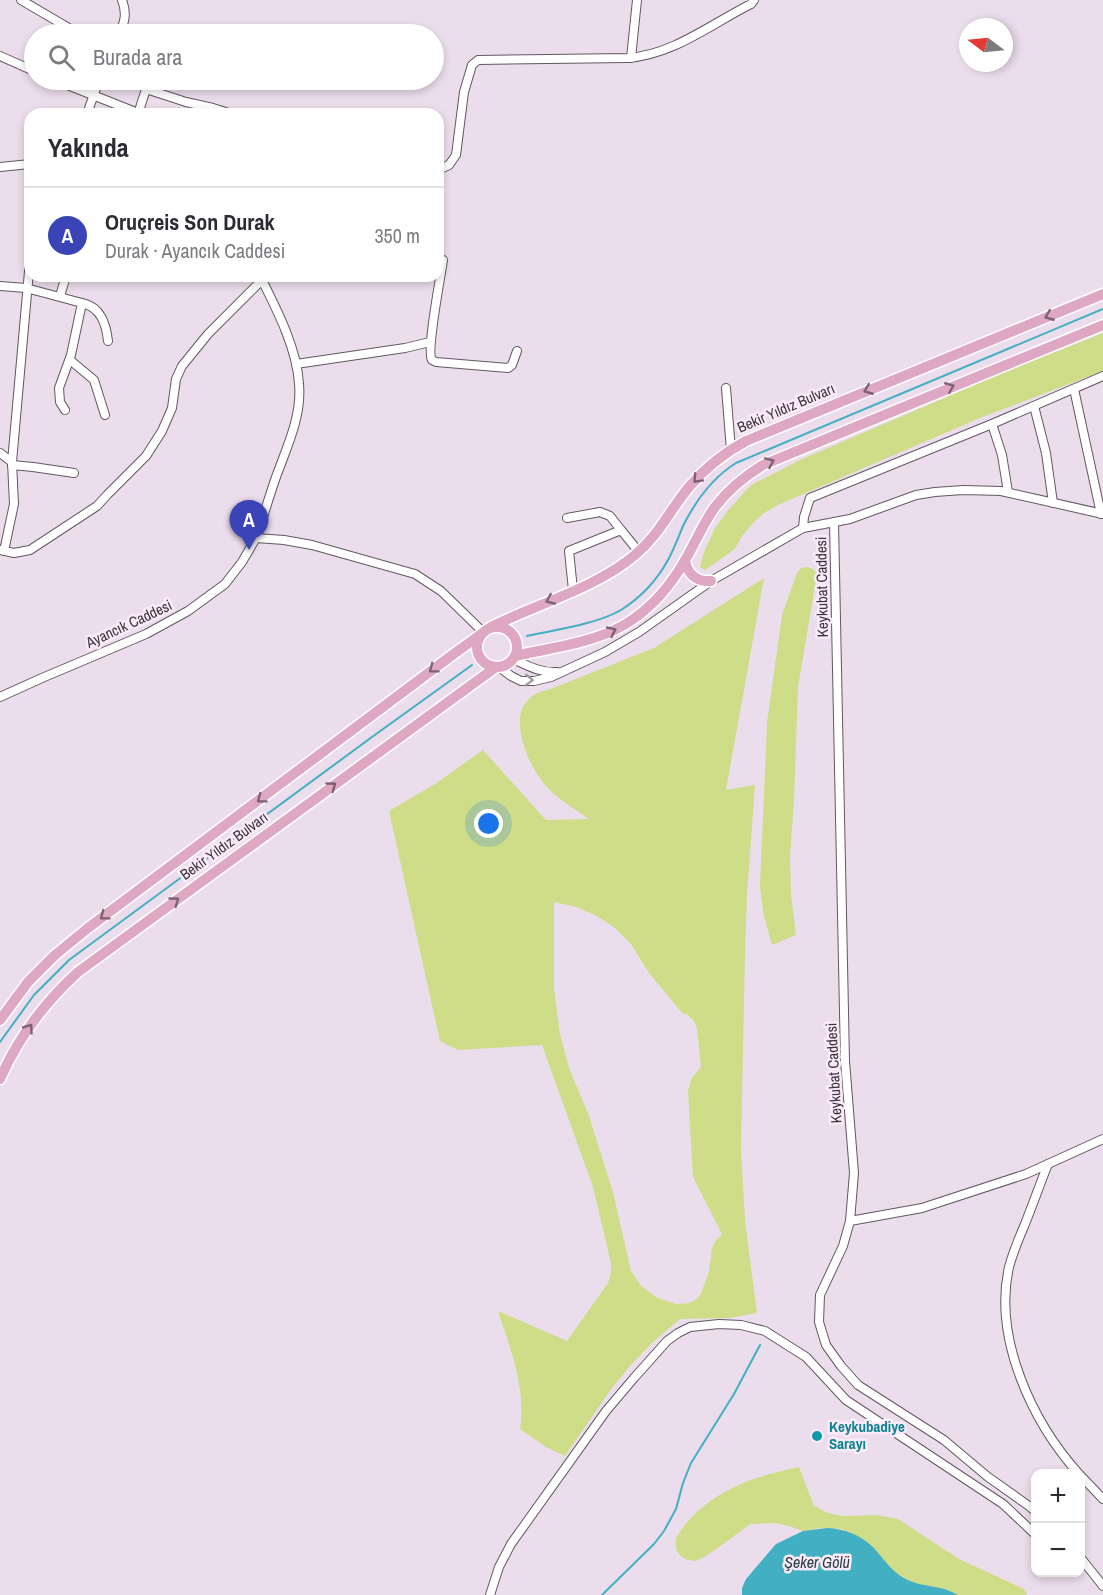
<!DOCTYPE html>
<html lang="tr">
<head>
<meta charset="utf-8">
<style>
  :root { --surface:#fff; --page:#f7f7f7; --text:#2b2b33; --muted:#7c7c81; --line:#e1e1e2; --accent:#3a44b7 }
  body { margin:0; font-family:"Archivo Narrow",sans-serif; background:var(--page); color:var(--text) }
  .controls { position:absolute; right:18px; bottom:18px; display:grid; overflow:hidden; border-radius:12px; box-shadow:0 3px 9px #0003 }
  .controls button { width:54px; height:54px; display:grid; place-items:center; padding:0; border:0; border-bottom:2px solid var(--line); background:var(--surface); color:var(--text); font:30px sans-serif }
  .compass { position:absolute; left:959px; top:18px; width:54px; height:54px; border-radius:50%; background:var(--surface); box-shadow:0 3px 9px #0003; rotate:286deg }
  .you { position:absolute; left:489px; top:824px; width:21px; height:21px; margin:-15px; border:4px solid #fff; border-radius:50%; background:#1a73e8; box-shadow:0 0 0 9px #1a73e833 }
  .badge { display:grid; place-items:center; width:39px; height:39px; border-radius:50%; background:var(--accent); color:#fff; font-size:20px; font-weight:700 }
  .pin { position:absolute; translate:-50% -50px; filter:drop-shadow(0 2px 3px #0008) }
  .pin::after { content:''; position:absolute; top:32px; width:21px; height:18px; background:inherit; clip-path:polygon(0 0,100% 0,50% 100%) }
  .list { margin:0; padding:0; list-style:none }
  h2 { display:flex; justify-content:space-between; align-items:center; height:78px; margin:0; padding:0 24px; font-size:26px }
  h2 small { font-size:20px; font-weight:400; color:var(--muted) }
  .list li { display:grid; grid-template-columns:39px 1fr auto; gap:18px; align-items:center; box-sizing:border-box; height:96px; padding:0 24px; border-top:2px solid var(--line) }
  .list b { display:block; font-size:22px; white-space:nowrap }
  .list p { margin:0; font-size:20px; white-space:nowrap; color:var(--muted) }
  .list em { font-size:20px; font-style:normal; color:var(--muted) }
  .icon { flex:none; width:33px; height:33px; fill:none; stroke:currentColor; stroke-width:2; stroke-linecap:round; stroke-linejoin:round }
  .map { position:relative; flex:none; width:1103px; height:1595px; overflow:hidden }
  .search { position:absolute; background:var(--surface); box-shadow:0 3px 9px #0003; left:24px; top:24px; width:420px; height:66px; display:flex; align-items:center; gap:15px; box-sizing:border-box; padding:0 21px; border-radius:33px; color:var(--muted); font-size:22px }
  .panel { position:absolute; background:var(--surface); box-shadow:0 3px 9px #0003; left:24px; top:108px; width:420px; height:174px; border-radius:18px }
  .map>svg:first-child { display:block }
  .green { fill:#cfdd89; fill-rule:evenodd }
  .water { fill:#42afc2 }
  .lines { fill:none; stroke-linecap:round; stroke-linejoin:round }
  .stream { stroke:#42afc2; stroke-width:2 }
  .minor-casing { stroke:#635763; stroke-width:10 }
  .major-casing { stroke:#fff; stroke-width:13 }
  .minor { stroke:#fff; stroke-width:8 }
  .major { stroke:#dea7c2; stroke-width:10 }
  .oneway { stroke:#7d6372 }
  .oneway2 { stroke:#9e9a9e }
  .culture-dot { fill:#0f9aa8; stroke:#faeafa; stroke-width:2 }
  .labels { text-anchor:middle; stroke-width:5; stroke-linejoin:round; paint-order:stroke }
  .street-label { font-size:15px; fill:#3c363c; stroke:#faeafa }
  .culture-label { font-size:15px; font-weight:bold; fill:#0d838f; stroke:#faeafa; text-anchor:start }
  .water-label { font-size:16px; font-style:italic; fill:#253e42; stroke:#faeafa }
</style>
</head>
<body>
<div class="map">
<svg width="1103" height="1595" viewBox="0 0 1103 1595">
  <rect width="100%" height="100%" fill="#ecddec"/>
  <g class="green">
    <polygon points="1103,333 1103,371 980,418 778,505 764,513 752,524 742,536 735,549 705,570 700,567 704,552 715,528 729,509 751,485 800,460 998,375"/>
    <polygon points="807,567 813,569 817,574 798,687 794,800 790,857 791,895 796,935 772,945 763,912 760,886 767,723 782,615 797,573 801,568"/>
    <path d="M 764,578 L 726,790 L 755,785 L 747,895 L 745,953 L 741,1148 L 745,1221 L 757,1313 L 730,1318 L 680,1319 L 653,1342 L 629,1367 L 609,1392 L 565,1456 L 546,1447 L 520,1429 C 526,1386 511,1351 498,1311 L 567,1341 L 608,1283 L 611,1273 L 611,1263 L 593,1187 L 542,1045 L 458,1050 L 440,1041 L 389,811 L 435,784 L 483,750 L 546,820 L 589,819 C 574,808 558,800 545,785 C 525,761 499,699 548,690 L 654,648 ZM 554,902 L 576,907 L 597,916 L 615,928 L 631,944 L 649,973 L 682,1013 L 688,1015 L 694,1021 L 697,1029 L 701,1067 L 692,1078 L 688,1091 L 693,1177 L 722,1234 L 716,1240 L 712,1248 L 709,1272 L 701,1293 L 697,1299 L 689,1303 L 676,1304 L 658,1298 L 642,1287 L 631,1271 L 613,1192 L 589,1116 L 569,1068 L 560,1034 L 554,989 Z"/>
    <path d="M 799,1467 L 814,1506 L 828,1513 L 843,1516 L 876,1515 L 898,1519 L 959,1559 L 1024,1589 L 1027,1595 L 958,1595 L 939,1588 L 916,1584 L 895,1573 L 875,1549 L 863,1539 L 842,1529 L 820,1528 L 803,1531 L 789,1526 L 775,1523 L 750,1524 C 741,1531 704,1559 696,1561 C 690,1561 683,1559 679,1554 C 671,1543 678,1534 685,1525 C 713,1490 755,1476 799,1467 Z"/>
  </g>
  <path class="water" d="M 827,1528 C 845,1529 861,1535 874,1548 C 884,1559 891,1571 904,1578 C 916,1585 927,1585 940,1588 C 946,1589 952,1592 958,1595 L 742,1595 L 742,1588 L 746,1579 L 776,1544 L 803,1531 Z"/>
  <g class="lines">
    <g class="stream">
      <path d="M 527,636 C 555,630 597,624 621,610 C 640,598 657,580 668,560 C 674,549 678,538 683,526 C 695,502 712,478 736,463 L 1103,309"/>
      <polyline points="0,1042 34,995 69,960 372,737 472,665"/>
      <polyline points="602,1595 654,1544 664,1531 676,1509 683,1483 691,1463 734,1394 760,1345"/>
    </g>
    <g class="minor-casing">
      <g id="minor">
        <polyline points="21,0 79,34"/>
        <path d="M 119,34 C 125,22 127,13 122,0"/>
        <polyline points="0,56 34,71"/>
        <polyline points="631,58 637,0"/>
        <polyline points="55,80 138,113"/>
        <polyline points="87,114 99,80"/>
        <polyline points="138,114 146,89 186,102 213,108 232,114"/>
        <polyline points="0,167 30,164"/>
        <path d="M 438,170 L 449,165 L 456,155 L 464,92 L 472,65 L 478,60 L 627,58 C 673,55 711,24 751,4 L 754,0"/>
        <path d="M 443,260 C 441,275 426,351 432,360 C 433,361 435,361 436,362 L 508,368 L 512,365 L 517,351"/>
        <polyline points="0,286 26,288 82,303 71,355 59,388 60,402 65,410"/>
        <polyline points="60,296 66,276"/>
        <path d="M 82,303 C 101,307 106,324 108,341"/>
        <polyline points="70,360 94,380 105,415"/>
        <polyline points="296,364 405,348 430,342"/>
        <polyline points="726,388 731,450"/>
        <polyline points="1074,389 1101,514"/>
        <polyline points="1034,406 1046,453 1053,503"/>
        <polyline points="992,424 1002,455 1008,492"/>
        <polyline points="0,453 12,462"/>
        <polyline points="12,465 33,467 74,473"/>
        <polyline points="567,518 600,512 610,516 621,530"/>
        <polyline points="834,522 845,1061 854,1173 850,1221 843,1246 820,1295 819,1322 826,1345 841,1366 858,1385 944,1440 988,1477 1029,1506 1036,1512"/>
        <polyline points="803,528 804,517 810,498 992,424 1103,376"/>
        <polyline points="256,538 284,540 312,545 415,574 441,591 483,632"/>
        <polyline points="0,550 14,553 30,550 97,506 107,495 146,456 162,431 172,408 176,379 182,366 208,334 262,280"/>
        <polyline points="4,551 14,504 12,462 30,260"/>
        <polyline points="573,590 569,551 621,530 639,552"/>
        <path d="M 513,659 C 528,666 541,673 557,672"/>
        <polyline points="499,667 511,676 521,681 534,681 551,677 605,652 639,632 711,581 803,528 850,519 916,495 935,492 963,490 1001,491 1103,514"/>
        <path d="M 0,697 L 42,678 L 146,634 L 188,611 L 225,584 L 242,562 L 256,538 C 263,518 269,497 276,477 C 287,447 302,416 299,384 C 297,348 276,308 260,276"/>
        <path d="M 1048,1164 C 1040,1184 1033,1204 1025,1224 C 1019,1238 1013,1252 1009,1267 C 993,1338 1032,1422 1079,1474"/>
        <polyline points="850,1221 922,1208 1026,1174 1103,1139"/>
        <polyline points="1080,1475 1103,1499"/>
        <polyline points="1080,1557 1103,1586"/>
        <polyline points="490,1595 499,1567 511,1544 606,1411 634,1378 667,1341 678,1333 690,1327 719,1324 741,1325 765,1331 806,1357 846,1400 1003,1504 1036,1535"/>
      </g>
    </g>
    <g class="major-casing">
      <g id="major">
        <path d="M 685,561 C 688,575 697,582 711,581"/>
        <circle cx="497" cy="647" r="20"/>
        <path d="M 491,627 C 537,604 596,588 635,555 C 660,534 669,511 689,487 C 705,468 724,453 746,441 L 1103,294"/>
        <path d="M 515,656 C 550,648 593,643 624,625 C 653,608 673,583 688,555 C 697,539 704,522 715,507 C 728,490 745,476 763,465 L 1103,325"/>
        <polyline points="0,1020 28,982 55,955 88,928 455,653 480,635"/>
        <path d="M 0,1079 C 18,1038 45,1002 78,972 L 496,667"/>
      </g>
    </g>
    <use href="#minor" class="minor"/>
    <use href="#major" class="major"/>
  </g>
  <defs><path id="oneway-chevron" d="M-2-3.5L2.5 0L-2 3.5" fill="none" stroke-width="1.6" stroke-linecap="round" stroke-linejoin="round" transform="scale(1.5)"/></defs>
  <g class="oneway">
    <use href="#oneway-chevron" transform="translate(1049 316) rotate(158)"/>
    <use href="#oneway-chevron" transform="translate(950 387) rotate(-22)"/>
    <use href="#oneway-chevron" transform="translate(868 390) rotate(158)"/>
    <use href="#oneway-chevron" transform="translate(770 462) rotate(-24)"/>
    <use href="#oneway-chevron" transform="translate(697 479) rotate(133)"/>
    <use href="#oneway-chevron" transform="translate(550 600) rotate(157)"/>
    <use href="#oneway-chevron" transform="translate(612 631) rotate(-25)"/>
    <use href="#oneway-chevron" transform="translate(433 669) rotate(143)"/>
    <use href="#oneway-chevron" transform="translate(332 786) rotate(-36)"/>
    <use href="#oneway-chevron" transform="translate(261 799) rotate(143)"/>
    <use href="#oneway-chevron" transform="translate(175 901) rotate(-36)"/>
    <use href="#oneway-chevron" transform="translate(104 916) rotate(143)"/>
    <use href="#oneway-chevron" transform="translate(29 1028) rotate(-55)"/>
  </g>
  <use class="oneway2" href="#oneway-chevron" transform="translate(529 680) rotate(2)"/>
  <circle class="culture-dot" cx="817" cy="1436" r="6"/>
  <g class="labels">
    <g class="street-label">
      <text transform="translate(786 408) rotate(-23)" y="5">Bekir Yıldız Bulvarı</text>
      <text transform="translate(822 587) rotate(-91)" y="5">Keykubat Caddesi</text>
      <text transform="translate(129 624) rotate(-25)" y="5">Ayancık Caddesi</text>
      <text transform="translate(224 846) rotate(-36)" y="5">Bekir Yıldız Bulvarı</text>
      <text transform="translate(834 1073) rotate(-93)" y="5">Keykubat Caddesi</text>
    </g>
    <g class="culture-label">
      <text x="829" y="1432">Keykubadiye<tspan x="829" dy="17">Sarayı</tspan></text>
    </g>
    <g class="water-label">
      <text x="817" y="1568">Şeker Gölü</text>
    </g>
  </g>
</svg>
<div class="controls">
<button>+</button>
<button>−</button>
</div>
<svg class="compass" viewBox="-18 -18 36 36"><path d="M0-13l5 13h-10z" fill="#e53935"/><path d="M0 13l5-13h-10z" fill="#7c7c81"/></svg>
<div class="you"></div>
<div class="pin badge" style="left:249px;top:550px">A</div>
<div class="search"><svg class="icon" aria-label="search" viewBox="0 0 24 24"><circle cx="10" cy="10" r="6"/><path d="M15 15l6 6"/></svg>Burada ara</div>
<section class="panel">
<h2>Yakında<small></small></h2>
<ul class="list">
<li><span class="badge">A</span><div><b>Oruçreis Son Durak</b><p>Durak · Ayancık Caddesi</p></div><em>350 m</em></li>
</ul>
</section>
</div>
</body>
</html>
